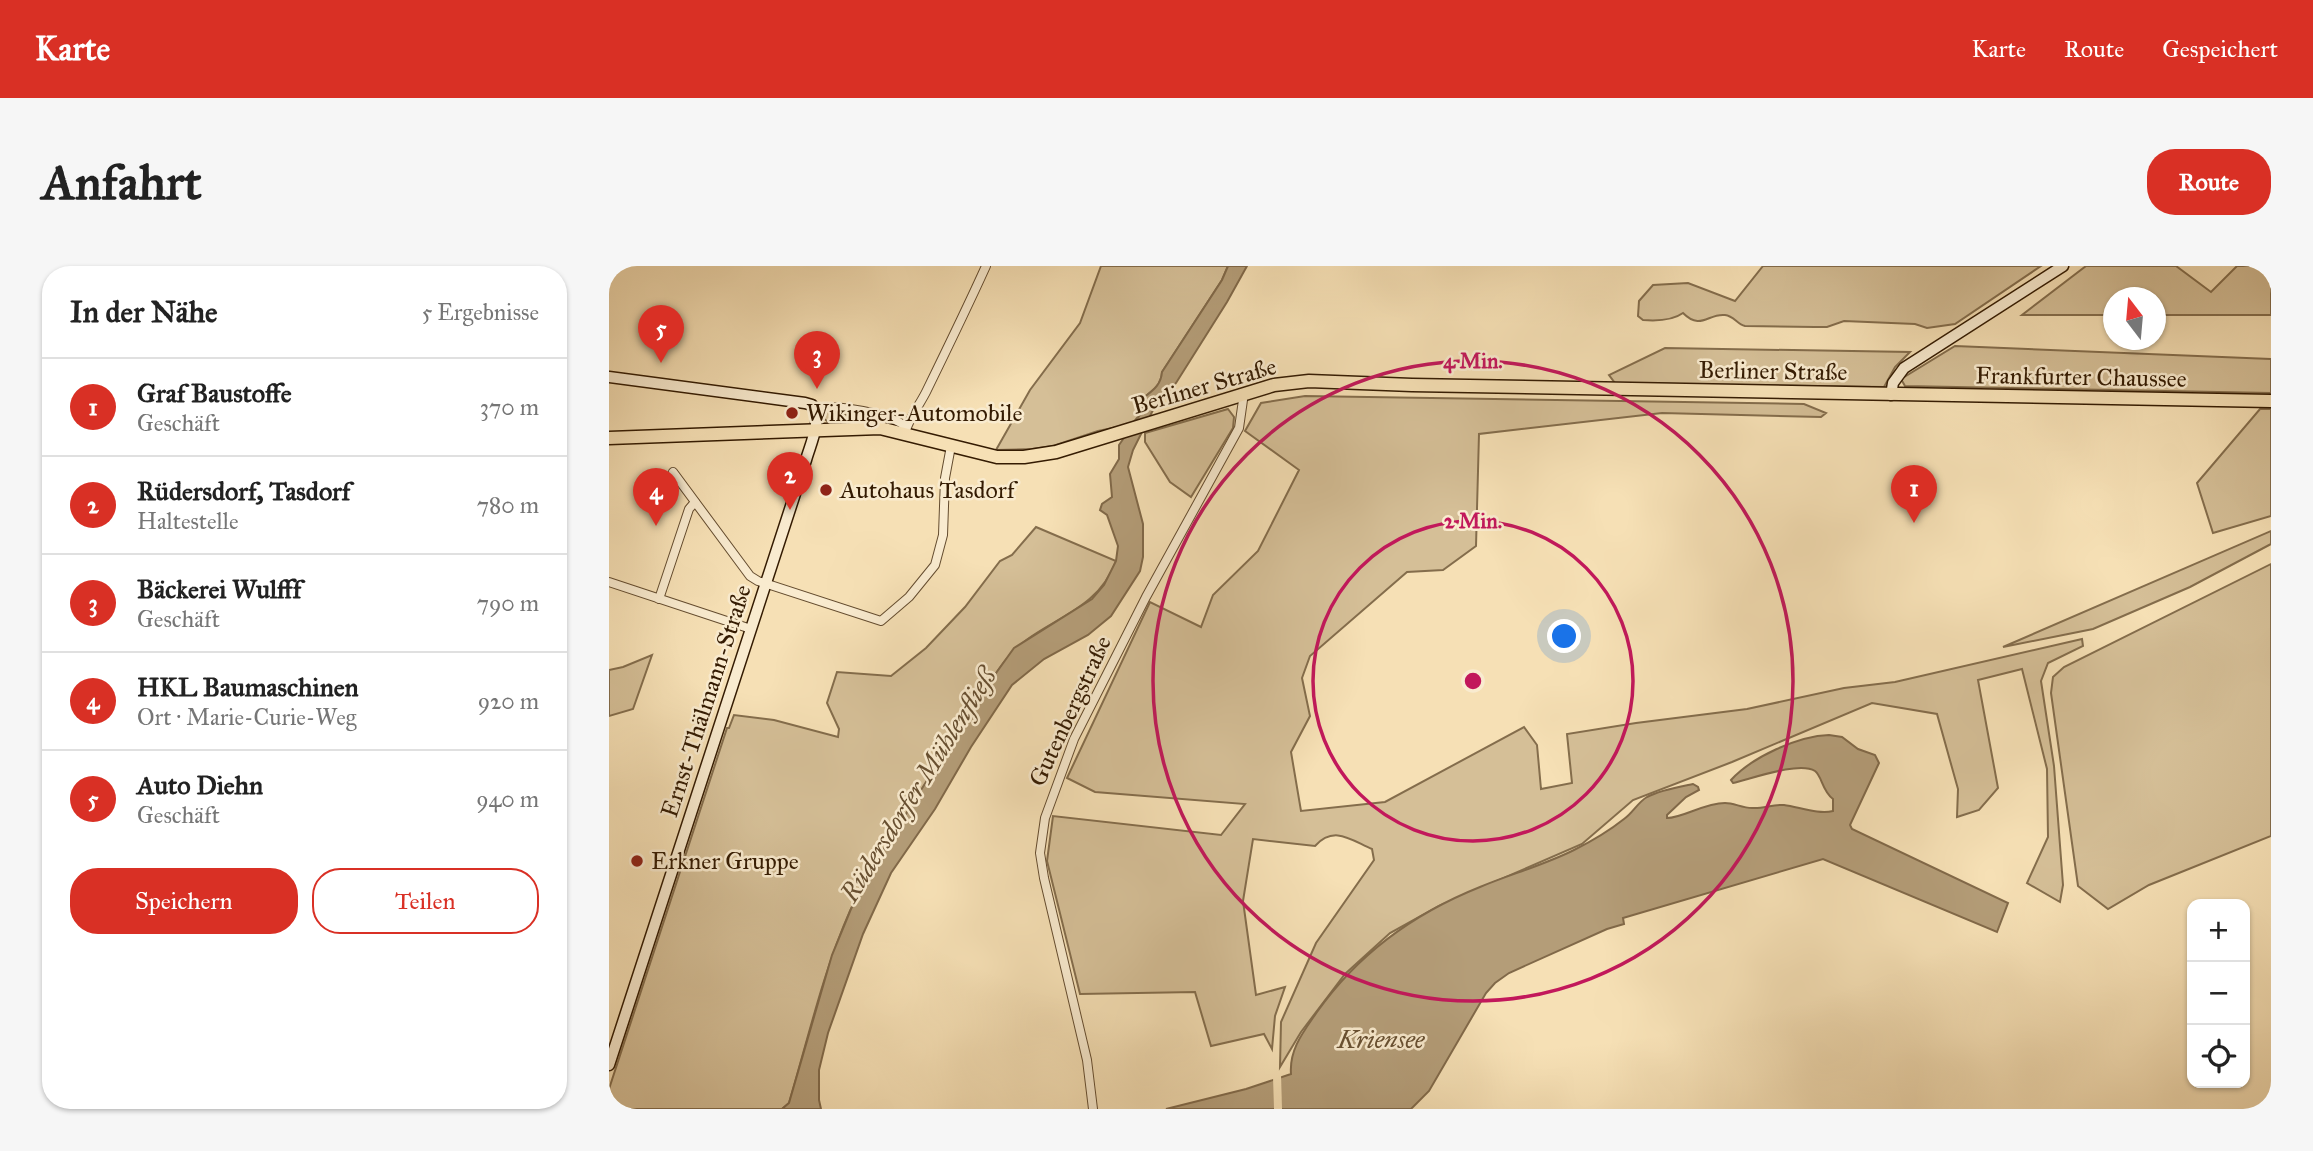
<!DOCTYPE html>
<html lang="de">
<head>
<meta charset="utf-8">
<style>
  :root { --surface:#fff; --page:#f6f6f6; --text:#222; --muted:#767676; --line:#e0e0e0; --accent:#d93025 }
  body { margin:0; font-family:"IM FELL Great Primer",serif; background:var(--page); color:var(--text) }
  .controls { position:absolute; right:21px; bottom:21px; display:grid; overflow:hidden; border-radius:14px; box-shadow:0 2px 5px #0004 }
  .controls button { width:63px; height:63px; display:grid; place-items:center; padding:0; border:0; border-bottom:2px solid var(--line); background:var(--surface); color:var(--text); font:35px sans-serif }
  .compass { position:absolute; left:1494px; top:21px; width:63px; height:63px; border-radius:50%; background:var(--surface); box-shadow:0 2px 5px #0004; rotate:344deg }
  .you { position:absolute; left:956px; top:371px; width:24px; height:24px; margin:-18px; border:5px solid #fff; border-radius:50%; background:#1a73e8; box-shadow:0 0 0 10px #1a73e833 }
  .badge { display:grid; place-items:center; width:46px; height:46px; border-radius:50%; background:var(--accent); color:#fff; font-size:23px; font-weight:700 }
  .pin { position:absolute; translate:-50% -58px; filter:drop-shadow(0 2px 4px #0008) }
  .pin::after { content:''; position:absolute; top:37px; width:24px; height:21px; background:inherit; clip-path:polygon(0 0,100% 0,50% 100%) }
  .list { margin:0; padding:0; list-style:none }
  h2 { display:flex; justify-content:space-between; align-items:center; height:91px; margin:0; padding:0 28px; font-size:30px }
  h2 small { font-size:23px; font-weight:400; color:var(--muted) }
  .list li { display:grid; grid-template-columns:46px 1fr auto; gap:21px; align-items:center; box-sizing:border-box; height:98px; padding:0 28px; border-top:2px solid var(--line) }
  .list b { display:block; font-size:26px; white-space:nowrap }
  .list p { margin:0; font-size:23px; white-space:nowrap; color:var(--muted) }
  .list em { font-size:23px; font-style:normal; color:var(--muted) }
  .actions { display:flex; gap:14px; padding:21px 28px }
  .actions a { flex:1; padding:16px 0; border:2px solid var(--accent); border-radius:28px; text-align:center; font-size:24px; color:var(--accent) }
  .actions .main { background:var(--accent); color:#fff }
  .icon { flex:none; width:38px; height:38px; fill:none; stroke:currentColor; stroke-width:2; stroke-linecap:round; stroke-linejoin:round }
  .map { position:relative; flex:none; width:1662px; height:843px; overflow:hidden; border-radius:28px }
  header { display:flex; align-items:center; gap:42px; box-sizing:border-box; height:98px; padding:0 35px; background:var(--accent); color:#fff }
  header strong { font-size:33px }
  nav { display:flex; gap:38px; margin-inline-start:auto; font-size:24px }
  .intro { display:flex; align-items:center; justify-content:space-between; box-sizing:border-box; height:168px; padding:0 42px }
  h1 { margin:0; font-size:49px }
  .button { padding:18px 32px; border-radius:28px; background:var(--accent); color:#fff; font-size:24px; font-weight:700 }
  main { display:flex; gap:42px; padding:0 42px }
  aside { flex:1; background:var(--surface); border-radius:28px; box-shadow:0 2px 5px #0004 }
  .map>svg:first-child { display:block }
  .green { fill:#d5bf97; stroke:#846d4c; stroke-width:2 }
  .water { fill:#b49d78; stroke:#816949; stroke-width:2 }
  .pier { fill:#f6e0b5 }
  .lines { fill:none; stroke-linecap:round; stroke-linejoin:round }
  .street-casing { stroke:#644c2f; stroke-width:10 }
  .secondary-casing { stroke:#341b02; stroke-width:13 }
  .primary-casing { stroke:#341b02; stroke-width:15 }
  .street { stroke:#f9ebcf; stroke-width:8 }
  .secondary { stroke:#f9ebcf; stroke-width:10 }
  .primary { stroke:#f6e0b5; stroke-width:12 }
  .ring { fill:none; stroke:#c2185b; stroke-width:3.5 }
  .poi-dot { fill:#8f2418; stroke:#f9ebcf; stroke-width:2.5 }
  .labels { text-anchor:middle; stroke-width:5; stroke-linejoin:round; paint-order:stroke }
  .street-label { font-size:24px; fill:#341b02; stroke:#f9ebcf }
  .poi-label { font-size:24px; fill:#341b02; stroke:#f9ebcf; text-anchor:start }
  .water-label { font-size:26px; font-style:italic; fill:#674f31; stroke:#f9ebcf }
  .centre { fill:#c2185b; stroke:#f9ebcf; stroke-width:3.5 }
  .ring-label { font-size:21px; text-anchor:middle; font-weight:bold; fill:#c2185b; stroke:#f9ebcf; stroke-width:5; stroke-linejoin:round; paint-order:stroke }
</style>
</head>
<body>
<header>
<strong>Karte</strong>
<nav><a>Karte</a><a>Route</a><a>Gespeichert</a></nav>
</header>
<div class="intro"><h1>Anfahrt</h1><a class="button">Route</a></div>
<main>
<aside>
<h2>In der Nähe<small>5 Ergebnisse</small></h2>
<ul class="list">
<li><span class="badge">1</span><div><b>Graf Baustoffe</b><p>Geschäft</p></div><em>370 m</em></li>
<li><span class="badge">2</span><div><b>Rüdersdorf, Tasdorf</b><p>Haltestelle</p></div><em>780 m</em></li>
<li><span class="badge">3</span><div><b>Bäckerei Wulfff</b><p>Geschäft</p></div><em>790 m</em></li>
<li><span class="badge">4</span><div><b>HKL Baumaschinen</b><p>Ort · Marie-Curie-Weg</p></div><em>920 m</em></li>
<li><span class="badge">5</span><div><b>Auto Diehn</b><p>Geschäft</p></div><em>940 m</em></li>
</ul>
<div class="actions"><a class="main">Speichern</a><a>Teilen</a></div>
</aside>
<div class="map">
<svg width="1662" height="843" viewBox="0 0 1662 843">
  <rect width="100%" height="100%" fill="#f6e0b5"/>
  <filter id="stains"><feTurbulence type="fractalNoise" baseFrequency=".00286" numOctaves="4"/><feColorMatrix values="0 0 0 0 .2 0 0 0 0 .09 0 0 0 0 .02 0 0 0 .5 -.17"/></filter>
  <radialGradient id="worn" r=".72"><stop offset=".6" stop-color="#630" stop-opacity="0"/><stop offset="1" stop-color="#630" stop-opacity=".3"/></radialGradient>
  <g class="green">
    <path d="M 492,0 L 619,0 L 613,14 L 553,106 C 552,120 543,125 533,133 L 533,146 L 523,158 L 489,165 L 444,180 L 423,183 L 387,184 L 421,124 L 471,57 Z"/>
    <path d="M 1154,0 L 1432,0 L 1346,58 L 1318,62 L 1306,58 L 1235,55 L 1218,61 L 1206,61 L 1136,60 C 1128,58 1125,50 1116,49 C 1099,47 1092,65 1074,47 C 1063,55 1047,55 1034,54 L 1029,50 L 1030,35 L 1044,19 L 1079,17 L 1126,35 Z"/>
    <polygon points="1477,0 1567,0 1602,26 1628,0 1662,0 1662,49 1547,49 1546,32 1504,32 1504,49 1413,49"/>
    <polygon points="1346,80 1662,93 1662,127 1296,120 1292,113"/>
    <polygon points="1056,82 1301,86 1286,101 1275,121 1006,117 1000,109"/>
    <path d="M 696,130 L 1195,138 L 1217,147 L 1212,151 L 1053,147 L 870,168 L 867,280 L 834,304 L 798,306 L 701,390 L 693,412 L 701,450 L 682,486 L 692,545 L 776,536 L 915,461 L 928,479 L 932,523 L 963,517 L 958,468 L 1027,457 L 1138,443 L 1235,422 L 1286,416 L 1473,373 L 1474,380 L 1439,397 L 1432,415 L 1445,500 L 1454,619 L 1451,636 L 1418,617 L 1439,571 L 1438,503 L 1413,403 L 1369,414 L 1389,522 L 1370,544 L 1348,551 L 1349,523 L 1328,448 L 1263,437 L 1123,496 L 1024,534 L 973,578 L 830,640 L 781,667 L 736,708 L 692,766 L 671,801 L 672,756 L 707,677 L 765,594 L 763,583 C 742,574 725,559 706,580 L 644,573 L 634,635 L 647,729 L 676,721 L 666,750 L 663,783 L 655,768 L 602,780 L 586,726 L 471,728 L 438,595 L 444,550 L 612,569 L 636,538 L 486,526 L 458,512 L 541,336 L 592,361 L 604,329 L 649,285 L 690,204 L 636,165 L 652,137 Z"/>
    <polygon points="619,143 625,151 624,162 582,231 561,216 536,176 536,167"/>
    <polygon points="1651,143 1662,143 1662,250 1604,267 1588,217"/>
    <polygon points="217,146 276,154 289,160 266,156 221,157 215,153 214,149"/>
    <path d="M 427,261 L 507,295 C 486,352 427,353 395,396 C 370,430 349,467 326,503 C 297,549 264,595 241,645 C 214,706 199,773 180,837 L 173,843 L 0,843 L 0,823 L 118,462 L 120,462 L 125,449 L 165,454 L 229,471 L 230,463 L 218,437 L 228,406 L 282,410 L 317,382 L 356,341 L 391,295 L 403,289 Z"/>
    <polygon points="1662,265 1662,278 1581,321 1484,363 1394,381"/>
    <polygon points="1662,298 1662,570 1540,619 1499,643 1469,620 1442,427 1444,411 1455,401"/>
    <polygon points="43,389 24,443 0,450 0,404 14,401"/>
  </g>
  <g class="water">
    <path d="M 619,0 L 638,0 L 618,36 L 567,117 L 546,140 L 524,184 L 519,201 L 534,258 L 534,291 L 531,305 L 502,350 L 479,369 L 435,393 L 403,419 L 362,481 L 326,543 L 282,607 L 254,668 L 219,767 L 210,804 L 210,834 L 212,843 L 173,843 L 180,837 L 223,689 L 242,643 L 267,596 L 372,428 L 405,382 L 483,333 L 495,319 L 507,295 L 509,280 L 498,249 L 491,244 L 493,238 L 503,231 L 501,208 L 510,193 L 510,179 L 533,146 L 533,133 C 543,125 552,120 553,106 L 613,14 Z"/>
    <path d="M 1220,469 L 1233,471 L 1249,483 L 1266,489 L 1270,497 L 1241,559 L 1243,563 L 1399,637 L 1388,666 L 1214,593 L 1014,652 L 1015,658 L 998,663 L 900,707 L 886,717 L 877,727 L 820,825 L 802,843 L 557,843 L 637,823 L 682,808 C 680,783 695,765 708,746 C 749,688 806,647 871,621 C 902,608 935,599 965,584 C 983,575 1000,565 1015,553 C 1024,547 1028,537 1038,531 C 1051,524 1069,521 1084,518 L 1089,521 L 1090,524 L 1077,531 L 1058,549 L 1058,552 C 1074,552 1095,537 1116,537 C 1125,537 1133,542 1143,542 C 1154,543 1164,538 1175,539 C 1190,541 1210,549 1224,545 L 1224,533 C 1213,525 1213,510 1206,505 C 1190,495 1142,513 1124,517 L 1122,514 C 1143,491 1189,470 1220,469 Z"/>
  </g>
  <polygon class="pier" points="672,808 673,843 665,843 664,811"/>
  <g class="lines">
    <g class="street-casing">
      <g id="street">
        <path d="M 207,143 C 226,137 283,148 297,161"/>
        <path d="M 296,168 C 298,155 312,137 318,124 C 338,83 358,42 377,0"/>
        <polyline points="64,206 141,310 149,315 272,355 300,331 326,299 334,269 336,212 342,180"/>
        <polyline points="0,316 142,363"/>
        <polyline points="50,333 80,243 86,236"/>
        <polyline points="484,843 478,794 435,612 431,587 436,552 465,473 537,331 630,162 634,134 632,128"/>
      </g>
    </g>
    <g class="secondary-casing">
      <g id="secondary">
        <path d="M 0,111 L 196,137 L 203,139 C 214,153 201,179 197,194 L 0,799"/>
        <polyline points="1282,129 1284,117 1295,102 1454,0"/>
      </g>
    </g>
    <g class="primary-casing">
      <polyline id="primary" points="0,172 271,162 388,191 415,191 447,186 665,119 700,115 803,119 1662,135"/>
    </g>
    <use href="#street" class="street"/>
    <use href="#secondary" class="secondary"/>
    <use href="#primary" class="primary"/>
  </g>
  <g class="ring">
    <circle cx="864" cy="415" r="160"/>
    <circle cx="864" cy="415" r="320"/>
  </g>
  <g class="poi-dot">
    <circle cx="183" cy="147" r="7"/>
    <circle cx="217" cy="224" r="7"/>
    <circle cx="28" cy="595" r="7"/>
  </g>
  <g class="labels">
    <g class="street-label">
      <text transform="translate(1164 105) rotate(1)" y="8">Berliner Straße</text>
      <text transform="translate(1472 111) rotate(1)" y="8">Frankfurter Chaussee</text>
      <text transform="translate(595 120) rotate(-16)" y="8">Berliner Straße</text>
      <text transform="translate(97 435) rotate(-72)" y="8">Ernst-Thälmann-Straße</text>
      <text transform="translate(461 445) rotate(-65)" y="8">Gutenbergstraße</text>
    </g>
    <g class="poi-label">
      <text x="197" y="155">Wikinger-Automobile</text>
      <text x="231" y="232">Autohaus Tasdorf</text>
      <text x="42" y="603">Erkner Gruppe</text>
    </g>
    <g class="water-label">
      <text transform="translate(309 519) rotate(-58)" y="9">Rüdersdorfer Mühlenfließ</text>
      <text x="772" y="782">Kriensee</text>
    </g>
  </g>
  <circle cx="864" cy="415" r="10" class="centre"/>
  <g class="ring-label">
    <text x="864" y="102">4 Min.</text>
    <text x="864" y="262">2 Min.</text>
  </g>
  <rect width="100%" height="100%" filter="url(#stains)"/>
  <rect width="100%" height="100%" fill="url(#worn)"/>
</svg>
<div class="controls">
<button>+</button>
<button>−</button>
<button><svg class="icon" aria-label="locate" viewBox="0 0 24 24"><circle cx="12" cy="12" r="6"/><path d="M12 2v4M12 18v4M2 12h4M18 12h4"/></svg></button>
</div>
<svg class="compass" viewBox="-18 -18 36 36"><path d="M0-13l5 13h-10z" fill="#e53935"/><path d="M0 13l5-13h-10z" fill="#767676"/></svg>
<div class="you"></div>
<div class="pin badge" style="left:1305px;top:257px">1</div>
<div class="pin badge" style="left:181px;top:244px">2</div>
<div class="pin badge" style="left:208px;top:123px">3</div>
<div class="pin badge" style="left:47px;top:260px">4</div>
<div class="pin badge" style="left:52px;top:97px">5</div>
</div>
</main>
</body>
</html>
